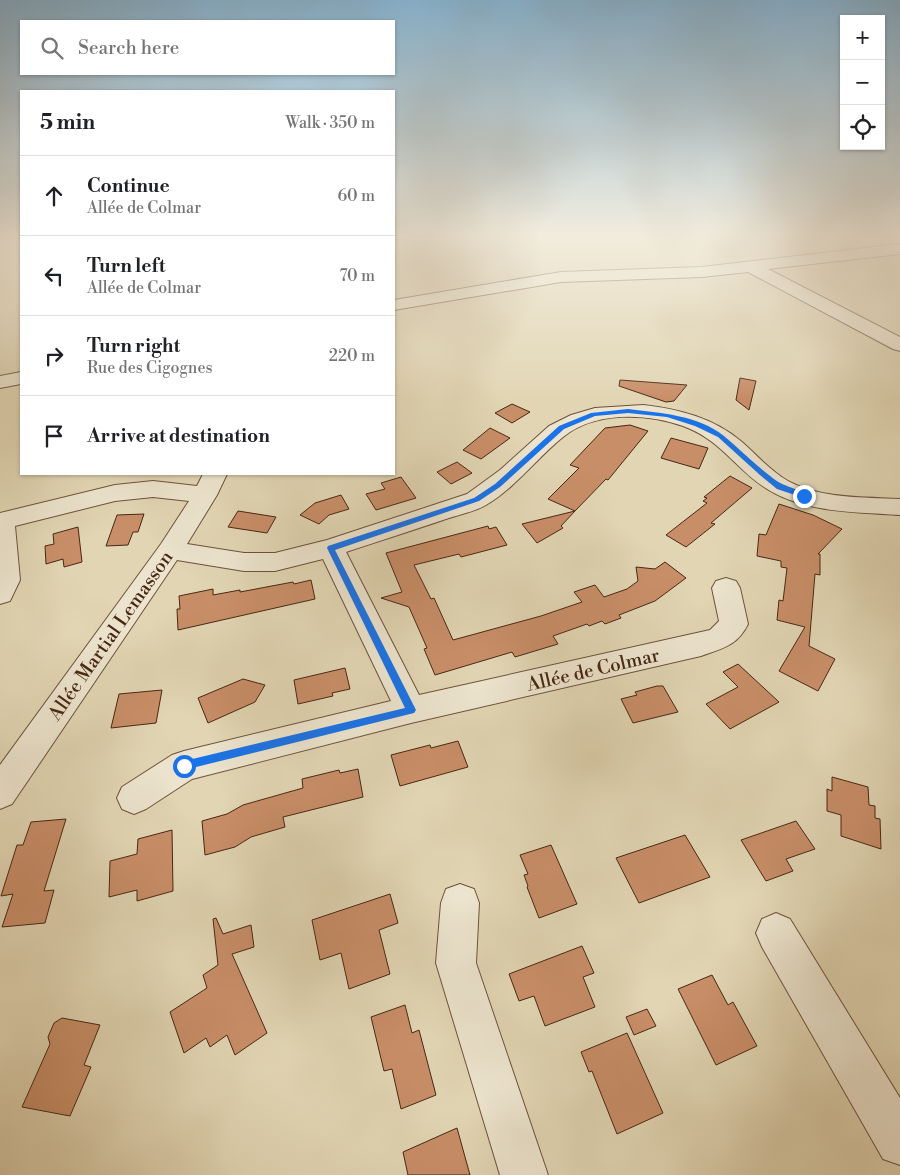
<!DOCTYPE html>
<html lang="en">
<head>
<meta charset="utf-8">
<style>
  :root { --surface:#fff; --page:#f6f6f6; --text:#202124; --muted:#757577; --line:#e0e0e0 }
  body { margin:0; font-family:"Libre Bodoni",serif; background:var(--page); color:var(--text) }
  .controls { position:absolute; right:15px; top:15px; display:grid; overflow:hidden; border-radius:0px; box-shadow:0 1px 4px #0004 }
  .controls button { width:45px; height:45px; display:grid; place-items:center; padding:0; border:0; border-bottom:1px solid var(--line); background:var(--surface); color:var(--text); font:25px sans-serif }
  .stop { position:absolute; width:15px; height:15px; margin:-11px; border:4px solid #1a73e8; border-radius:50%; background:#fff }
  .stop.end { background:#1a73e8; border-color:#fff; box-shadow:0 1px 5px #0008 }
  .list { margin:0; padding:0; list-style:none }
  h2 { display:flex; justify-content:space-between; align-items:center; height:65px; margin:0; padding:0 20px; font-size:21px }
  h2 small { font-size:16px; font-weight:400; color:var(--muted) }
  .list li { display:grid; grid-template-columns:32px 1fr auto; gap:15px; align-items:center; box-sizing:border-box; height:80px; padding:0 20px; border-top:1px solid var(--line) }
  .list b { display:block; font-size:19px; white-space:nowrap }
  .list p { margin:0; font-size:16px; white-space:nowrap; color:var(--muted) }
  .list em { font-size:16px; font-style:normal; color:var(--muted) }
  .icon { flex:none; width:28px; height:28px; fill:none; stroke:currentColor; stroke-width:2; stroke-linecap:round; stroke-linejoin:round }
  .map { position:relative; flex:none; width:900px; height:1175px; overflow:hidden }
  .search { position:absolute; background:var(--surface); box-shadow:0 1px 4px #0004; left:20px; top:20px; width:375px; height:55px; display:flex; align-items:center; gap:12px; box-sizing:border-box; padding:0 18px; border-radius:0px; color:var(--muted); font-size:19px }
  .panel { position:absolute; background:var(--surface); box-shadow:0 1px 4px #0004; left:20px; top:90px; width:375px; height:385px; border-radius:0px }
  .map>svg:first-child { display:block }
  .building { fill:#c88e68; stroke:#482713 }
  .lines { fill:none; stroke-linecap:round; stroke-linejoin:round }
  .minor-casing { stroke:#6e523b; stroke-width:2 }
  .minor { fill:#ece4ce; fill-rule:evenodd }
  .route { fill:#1a73e8 }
  .labels { text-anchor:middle; stroke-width:4; stroke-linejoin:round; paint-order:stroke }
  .street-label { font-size:19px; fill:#482713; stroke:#ece4ce }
</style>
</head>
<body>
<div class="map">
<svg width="900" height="1175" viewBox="0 0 900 1175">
  <rect width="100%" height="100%" fill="#e1d5b3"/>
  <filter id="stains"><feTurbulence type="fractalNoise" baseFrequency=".004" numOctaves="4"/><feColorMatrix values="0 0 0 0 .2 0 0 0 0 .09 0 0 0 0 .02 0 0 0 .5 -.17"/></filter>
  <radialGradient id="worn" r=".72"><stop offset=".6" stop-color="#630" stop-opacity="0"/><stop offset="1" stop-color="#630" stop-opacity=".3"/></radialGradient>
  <g class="building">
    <polygon points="740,378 756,381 749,410 736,400"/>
    <polygon points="620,380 687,385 674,401 666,402 619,386"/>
    <polygon points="512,404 530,412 512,423 495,413"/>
    <polygon points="630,425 648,431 608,480 606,479 575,511 548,499 579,468 570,465 605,428"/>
    <polygon points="490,428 510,438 481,459 463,450"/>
    <polygon points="671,438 708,448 699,469 661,458"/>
    <polygon points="457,462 472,473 451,484 437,472"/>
    <polygon points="730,476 752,488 711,523 715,524 686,547 666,535 707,503 703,501 707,498 704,497"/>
    <polygon points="401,477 416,498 376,510 366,494 385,489 381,483"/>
    <polygon points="341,495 349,509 329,515 319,524 300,515 315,503"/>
    <polygon points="779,504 813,515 842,529 818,554 820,554 820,575 815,574 809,646 835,659 818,691 779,671 805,627 777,620 779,600 783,601 787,568 781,567 781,561 757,556 759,534 766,535"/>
    <polygon points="238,511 276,517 267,533 228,527"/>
    <polygon points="575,511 561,526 563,528 537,543 522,524"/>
    <polygon points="144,514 138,532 133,532 128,545 106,546 117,515"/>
    <polygon points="488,526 489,529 496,527 507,545 461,557 459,554 414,565 431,599 434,598 453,640 541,616 582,602 574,592 595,585 604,597 627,589 638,581 636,567 655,569 665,562 686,578 655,601 619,615 621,618 605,624 602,621 589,626 587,624 553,636 558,644 515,657 512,652 435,675 424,649 427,648 409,607 381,598 402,592 386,553"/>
    <polygon points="78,527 82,562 64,567 63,559 46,564 45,546 54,544 53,534"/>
    <polygon points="311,580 315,599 178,630 177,609 180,609 179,596 213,589 213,595 240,590 240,592 293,582 294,584"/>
    <polygon points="738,664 779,702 730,729 706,704 738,687 723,672"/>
    <polygon points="345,668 350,689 332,693 333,696 298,704 294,680"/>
    <polygon points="243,679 265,685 255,702 208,723 198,698"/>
    <polygon points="657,686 663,686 678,712 633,723 621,699 637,695 635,692"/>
    <polygon points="162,690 156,723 111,728 119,694"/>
    <polygon points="458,741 468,767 400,786 391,755 430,745 431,748"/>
    <polygon points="358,769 363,797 283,817 285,827 251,837 235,847 205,855 202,821 227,814 243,805 303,788 302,779 339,770 340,773"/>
    <polygon points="832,777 868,787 869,805 875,806 875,818 880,819 881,849 841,836 841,815 827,811 827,789 832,791"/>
    <polygon points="66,819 44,891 54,890 45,923 2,927 13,894 1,896 17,845 23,845 31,822"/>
    <polygon points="796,821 815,849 786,859 793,871 766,881 741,840"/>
    <polygon points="172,830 173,891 137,901 137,890 109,897 110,861 137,854 138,839"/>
    <polygon points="685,835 710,877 639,903 616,858"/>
    <polygon points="551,845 577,904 539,918 527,887 528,886 524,875 528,874 520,855"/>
    <polygon points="390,894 398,923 379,930 390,974 349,989 341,953 320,960 312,920"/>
    <polygon points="216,918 223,934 251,925 254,947 232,954 267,1033 235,1055 227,1035 210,1047 206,1038 184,1053 170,1012 207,988 203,975 218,965 213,919"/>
    <polygon points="582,946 594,973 583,977 595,1007 545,1026 534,996 519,1001 509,974"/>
    <polygon points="712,975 728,1005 733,1002 757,1046 716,1065 678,989"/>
    <polygon points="405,1005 412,1033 419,1030 436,1095 401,1109 392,1069 384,1071 371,1017"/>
    <polygon points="647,1009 656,1026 634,1035 626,1017"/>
    <polygon points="62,1018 100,1025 84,1065 91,1067 70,1116 22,1107 50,1044 48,1037 54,1023"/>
    <polygon points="627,1033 663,1113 617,1134 592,1071 589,1072 581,1052"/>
    <polygon points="457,1128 470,1175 408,1175 403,1152"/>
  </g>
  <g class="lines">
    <g class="minor-casing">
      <g id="minor">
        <polygon points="900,244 900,254 768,269 900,337 900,351 893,349 748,272 702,277 561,282 394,310 394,300 561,272 702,267"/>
        <polygon points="21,372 21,384 0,388 0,376"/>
        <path d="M 643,405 C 679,409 714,418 742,442 C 757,455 770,471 788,481 C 822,499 863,497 900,499 L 900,515 C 856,512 802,513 764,487 C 734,467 721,440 683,426 C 646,413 595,411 563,437 C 537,458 516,487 486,505 C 474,512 457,515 443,520 C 411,531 379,541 346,552 L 419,695 L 710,630 L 719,621 L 712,588 L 716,581 L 726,578 L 736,581 L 740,588 L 748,624 C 737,646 723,648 701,656 L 411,723 L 192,779 L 146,809 L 134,814 L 122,809 L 117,798 L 122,787 L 172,755 L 184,751 L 391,701 L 323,559 L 275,571 L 244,571 L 177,560 L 12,804 L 0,809 L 0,765 L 161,544 L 189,501 L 153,497 L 115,501 L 15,526 L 20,580 L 10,601 L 0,604 L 0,513 L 115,485 L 153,481 L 197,486 L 203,474 L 227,474 L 217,495 L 187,544 L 244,553 L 275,553 L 327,540 L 467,494 L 500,470 L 549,426 L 571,415 L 595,408 Z"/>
        <polygon points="460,884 474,889 479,903 476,963 548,1175 500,1175 436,963 441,903 446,889"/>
        <polygon points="776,913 790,919 900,1098 900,1165 883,1159 762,947 756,933 762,919"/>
      </g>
    </g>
    <use href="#minor" class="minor"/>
  </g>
  <linearGradient id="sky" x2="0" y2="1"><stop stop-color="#87b5d4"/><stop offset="0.59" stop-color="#f2ecdd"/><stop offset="1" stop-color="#f2ecdd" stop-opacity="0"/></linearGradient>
  <rect width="900" height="400" fill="url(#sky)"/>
  <path class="route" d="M 628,409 C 660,413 698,415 724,436 C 741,450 756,466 774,479 C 784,487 798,488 808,496 L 804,498 L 777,489 L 760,475 L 718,437 L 695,426 L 667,417 L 628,413 L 595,416 L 564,429 L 500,487 L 479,501 L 335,550 L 416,710 L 414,713 L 184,770 L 181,769 L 181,763 L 184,761 L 405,708 L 327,548 L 328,546 L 474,498 L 495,484 L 559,426 L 591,413 Z"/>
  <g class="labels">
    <g class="street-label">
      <text transform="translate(110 635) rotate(-55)" y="7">Allée Martial Lemasson</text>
      <text transform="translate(593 669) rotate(-13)" y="7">Allée de Colmar</text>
    </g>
  </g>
  <rect width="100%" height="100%" filter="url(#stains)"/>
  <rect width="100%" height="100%" fill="url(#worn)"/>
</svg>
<div class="controls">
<button>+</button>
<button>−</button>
<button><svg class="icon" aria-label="locate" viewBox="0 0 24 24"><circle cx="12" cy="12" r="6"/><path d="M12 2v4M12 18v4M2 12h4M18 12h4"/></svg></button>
</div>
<div class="stop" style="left:184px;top:766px"></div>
<div class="stop end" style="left:804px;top:496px"></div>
<div class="search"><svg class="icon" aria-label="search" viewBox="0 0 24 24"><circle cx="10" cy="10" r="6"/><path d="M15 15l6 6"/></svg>Search here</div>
<section class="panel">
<h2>5 min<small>Walk · 350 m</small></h2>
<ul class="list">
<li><svg class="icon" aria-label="ahead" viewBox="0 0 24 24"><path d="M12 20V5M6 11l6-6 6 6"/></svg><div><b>Continue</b><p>Allée de Colmar</p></div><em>60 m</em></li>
<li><svg class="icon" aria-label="left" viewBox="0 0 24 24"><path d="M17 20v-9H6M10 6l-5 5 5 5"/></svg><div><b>Turn left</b><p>Allée de Colmar</p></div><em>70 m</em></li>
<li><svg class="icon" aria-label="right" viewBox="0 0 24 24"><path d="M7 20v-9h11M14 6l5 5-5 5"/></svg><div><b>Turn right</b><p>Rue des Cigognes</p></div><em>220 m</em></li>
<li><svg class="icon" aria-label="arrive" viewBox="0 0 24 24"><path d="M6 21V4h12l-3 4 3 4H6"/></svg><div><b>Arrive at destination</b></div></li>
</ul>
</section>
</div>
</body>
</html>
